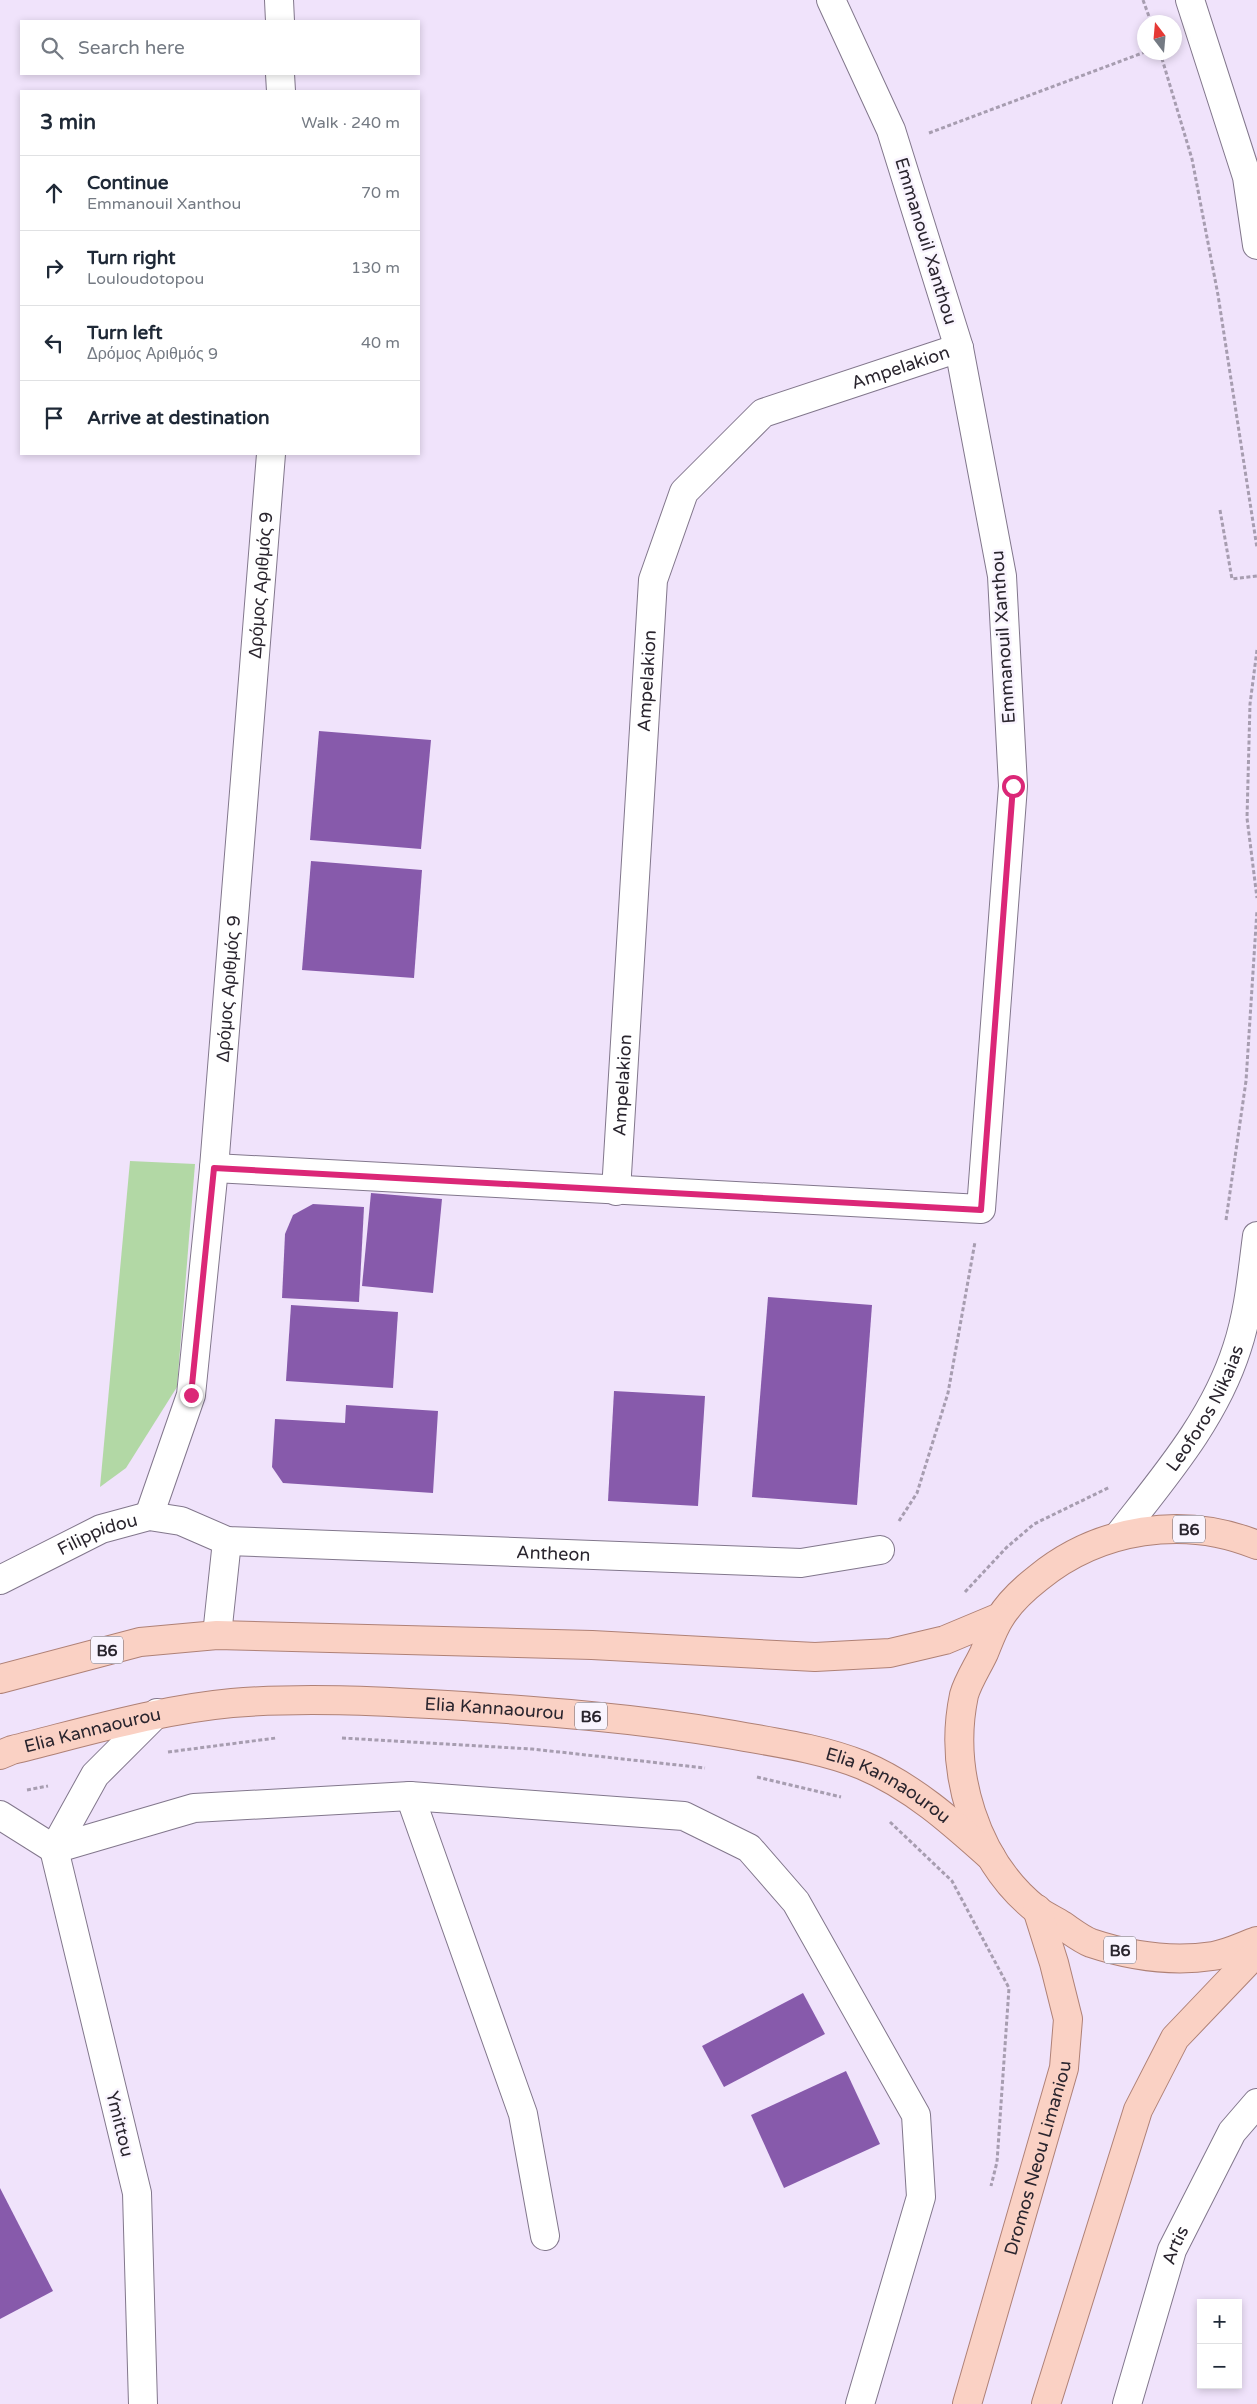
<!DOCTYPE html>
<html lang="en">
<head>
<meta charset="utf-8">
<style>
  :root { --surface:#fff; --page:#f2f2f3; --text:#1f2937; --muted:#747a83; --line:#e0e1e3 }
  body { margin:0; font-family:"Varela Round",sans-serif; background:var(--page); color:var(--text) }
  .controls { position:absolute; right:15px; bottom:15px; display:grid; overflow:hidden; border-radius:0px; box-shadow:0 2px 8px #0003 }
  .controls button { width:45px; height:45px; display:grid; place-items:center; padding:0; border:0; border-bottom:1px solid var(--line); background:var(--surface); color:var(--text); font:25px sans-serif }
  .compass { position:absolute; left:1137px; top:15px; width:45px; height:45px; border-radius:50%; background:var(--surface); box-shadow:0 2px 8px #0003; rotate:344deg }
  .stop { position:absolute; width:15px; height:15px; margin:-11px; border:4px solid #db2777; border-radius:50%; background:#fff }
  .stop.end { background:#db2777; border-color:#fff; box-shadow:0 1px 5px #0008 }
  .list { margin:0; padding:0; list-style:none }
  h2 { display:flex; justify-content:space-between; align-items:center; height:65px; margin:0; padding:0 20px; font-size:21px }
  h2 small { font-size:16px; font-weight:400; color:var(--muted) }
  .list li { display:grid; grid-template-columns:32px 1fr auto; gap:15px; align-items:center; box-sizing:border-box; height:75px; padding:0 20px; border-top:1px solid var(--line) }
  .list b { display:block; font-size:19px; white-space:nowrap }
  .list p { margin:0; font-size:16px; white-space:nowrap; color:var(--muted) }
  .list em { font-size:16px; font-style:normal; color:var(--muted) }
  .icon { flex:none; width:28px; height:28px; fill:none; stroke:currentColor; stroke-width:2; stroke-linecap:round; stroke-linejoin:round }
  .map { position:relative; flex:none; width:1257px; height:2404px; overflow:hidden }
  .search { position:absolute; background:var(--surface); box-shadow:0 2px 8px #0003; left:20px; top:20px; width:400px; height:55px; display:flex; align-items:center; gap:12px; box-sizing:border-box; padding:0 18px; border-radius:0px; color:var(--muted); font-size:19px }
  .panel { position:absolute; background:var(--surface); box-shadow:0 2px 8px #0003; left:20px; top:90px; width:400px; height:365px; border-radius:0px }
  .map>svg:first-child { display:block }
  .green { fill:#b2d8a5 }
  .building { fill:#875aab }
  .lines { fill:none; stroke-linecap:round; stroke-linejoin:round }
  .street-casing { stroke:#82778c; stroke-width:30 }
  .secondary-casing { stroke:#82778c; stroke-width:30 }
  .primary-casing { stroke:#af8176; stroke-width:30 }
  .path { stroke:#a79db0; stroke-width:3; stroke-dasharray:4 2.5; stroke-linecap:butt }
  .street { stroke:#fff; stroke-width:28 }
  .secondary { stroke:#fff; stroke-width:28 }
  .primary { stroke:#fad1c4; stroke-width:28 }
  .route { stroke:#db2777; stroke-width:6 }
  .labels { text-anchor:middle; stroke-width:5; stroke-linejoin:round; paint-order:stroke }
  .shield { fill:#f9f4fe; stroke:#68636c; stroke-width:1 }
  .shield-label { font-size:16px; font-weight:bold; fill:#2a252e }
  .street-label { font-size:18px; fill:#2a252e; stroke:#f9f4fe }
</style>
</head>
<body>
<div class="map">
<svg width="1257" height="2404" viewBox="0 0 1257 2404">
  <rect width="100%" height="100%" fill="#f0e3fb"/>
  <polygon class="green" points="130,1161 195,1164 177,1387 126,1468 100,1487"/>
  <g class="building">
    <polygon points="319,731 431,740 421,849 310,840"/>
    <polygon points="311,861 422,870 414,978 302,970"/>
    <polygon points="371,1193 442,1199 433,1293 362,1286"/>
    <polygon points="313,1204 364,1207 359,1302 282,1298 285,1234 293,1215"/>
    <polygon points="768,1297 872,1305 857,1505 752,1497"/>
    <polygon points="291,1305 398,1312 393,1388 286,1381"/>
    <polygon points="614,1391 705,1396 698,1506 608,1501"/>
    <polygon points="346,1405 438,1411 433,1493 283,1483 272,1467 275,1419 345,1423"/>
    <polygon points="803,1993 825,2034 724,2087 702,2046"/>
    <polygon points="846,2071 880,2144 784,2188 751,2115"/>
    <polygon points="0,2188 53,2291 0,2319"/>
  </g>
  <g class="lines">
    <g class="street-casing">
      <g id="street">
        <polyline points="279,0 280,21"/>
        <polyline points="280,74 281,91"/>
        <polyline points="214,1168 981,1209 1013,786 1002,576 959,348 891,130 831,0"/>
        <path id="s1" d="M 616,1191 L 653,580 L 684,492 L 763,413 L 959,348"/>
        <path id="s2" d="M 149,1516 L 191,1395 L 214,1168 L 271,454"/>
        <path id="s3" d="M 0,1580 L 101,1529 L 149,1516 L 181,1521 L 227,1541 L 801,1563 L 880,1550"/>
        <polyline points="217,1635 227,1541"/>
        <polyline points="410,1796 523,2114 545,2236"/>
        <polyline points="0,1815 54,1849"/>
        <polyline points="54,1849 194,1808 410,1796 684,1816 749,1848 796,1902 916,2115 921,2197 860,2404"/>
        <polyline points="143,2404 137,2193 54,1849 95,1775 157,1713"/>
        <path id="s4" d="M 1127,2404 L 1172,2250 L 1232,2132 L 1257,2103"/>
      </g>
    </g>
    <g class="secondary-casing">
      <g id="secondary">
        <polyline points="1190,0 1247,177 1257,245"/>
        <path id="s5" d="M 1119,1535 C 1164,1477 1214,1420 1237,1348 C 1249,1312 1252,1274 1257,1236"/>
      </g>
    </g>
    <g class="primary-casing">
      <g id="primary">
        <path d="M 1257,1545 C 1184,1515 1099,1528 1038,1578 C 1024,1589 1009,1603 1000,1618 C 993,1629 989,1641 984,1653 C 978,1666 968,1681 964,1695 C 948,1771 975,1861 1037,1910 C 1045,1916 1054,1920 1062,1925 C 1071,1931 1081,1939 1091,1943 C 1130,1956 1172,1962 1213,1956 C 1227,1954 1243,1946 1257,1941"/>
        <polyline points="0,1679 140,1642 217,1635 592,1645 815,1657 890,1653 945,1640 1000,1617"/>
        <path id="s6" d="M 0,1755 L 12,1750 C 85,1732 157,1710 232,1703 C 304,1697 376,1701 447,1705 C 541,1711 635,1718 728,1734 C 772,1742 820,1748 862,1765 C 912,1786 952,1822 991,1857"/>
        <path id="s7" d="M 967,2404 L 1064,2068 L 1068,2019 L 1054,1963 L 1037,1909"/>
        <polyline points="1046,2404 1138,2110 1175,2038 1257,1952"/>
      </g>
    </g>
    <g class="path">
      <polyline points="1143,0 1151,22"/>
      <polyline points="1160,52 1192,159 1218,295 1257,548"/>
      <polyline points="929,133 1145,52"/>
      <polyline points="1220,510 1232,579 1257,576"/>
      <polyline points="1257,650 1250,704 1247,818 1257,898"/>
      <polyline points="1226,1220 1246,1081 1257,910"/>
      <polyline points="899,1521 917,1493 948,1393 975,1242"/>
      <polyline points="965,1592 1006,1548 1034,1524 1110,1487"/>
      <polyline points="342,1738 532,1749 705,1768"/>
      <polyline points="168,1752 276,1738"/>
      <polyline points="757,1777 841,1797"/>
      <polyline points="27,1790 48,1786"/>
      <polyline points="890,1822 952,1881 1009,1988 997,2162 991,2186"/>
    </g>
    <use href="#street" class="street"/>
    <use href="#secondary" class="secondary"/>
    <use href="#primary" class="primary"/>
  </g>
  <g class="lines">
    <polyline class="route" points="191,1395 214,1168 981,1210 1013,786"/>
  </g>
  <g class="labels">
    <g class="shield">
      <rect x="1173" y="1515.5" width="32" height="27" rx="4"/>
      <rect x="91" y="1636.5" width="32" height="27" rx="4"/>
      <rect x="575" y="1702.5" width="32" height="27" rx="4"/>
      <rect x="1104" y="1936.5" width="32" height="27" rx="4"/>
    </g>
    <g class="shield-label">
      <text x="1189" y="1535">B6</text>
      <text x="107" y="1656">B6</text>
      <text x="591" y="1722">B6</text>
      <text x="1120" y="1956">B6</text>
    </g>
    <g class="street-label">
      <text transform="translate(926 241) rotate(73)" y="6">Emmanouil Xanthou</text>
      <text dy="6" stroke="none"><textPath href="#s1" startOffset="962">Ampelakion</textPath></text>
      <text dy="6" stroke="none"><textPath href="#s2" startOffset="941">Δρόμος Αριθμός 9</textPath></text>
      <text transform="translate(1003 637) rotate(-94)" y="6">Emmanouil Xanthou</text>
      <text dy="6" stroke="none"><textPath href="#s1" startOffset="511">Ampelakion</textPath></text>
      <text dy="6" stroke="none"><textPath href="#s2" startOffset="536">Δρόμος Αριθμός 9</textPath></text>
      <text dy="6" stroke="none"><textPath href="#s1" startOffset="106">Ampelakion</textPath></text>
      <text dy="6" stroke="none"><textPath href="#s5" startOffset="154">Leoforos Nikaias</textPath></text>
      <text dy="6" stroke="none"><textPath href="#s3" startOffset="108">Filippidou</textPath></text>
      <text dy="6" stroke="none"><textPath href="#s3" startOffset="572">Antheon</textPath></text>
      <text dy="6" stroke="none"><textPath href="#s6" startOffset="501">Elia Kannaourou</textPath></text>
      <text dy="6" stroke="none"><textPath href="#s6" startOffset="96">Elia Kannaourou</textPath></text>
      <text dy="6" stroke="none"><textPath href="#s6" startOffset="906">Elia Kannaourou</textPath></text>
      <text transform="translate(120 2124) rotate(76)" y="6">Ymittou</text>
      <text dy="6" stroke="none"><textPath href="#s7" startOffset="256">Dromos Neou Limaniou</textPath></text>
      <text dy="6" stroke="none"><textPath href="#s4" startOffset="166">Artis</textPath></text>
    </g>
  </g>
</svg>
<div class="controls">
<button>+</button>
<button>−</button>
</div>
<svg class="compass" viewBox="-18 -18 36 36"><path d="M0-13l5 13h-10z" fill="#e53935"/><path d="M0 13l5-13h-10z" fill="#747a83"/></svg>
<div class="stop" style="left:1013px;top:786px"></div>
<div class="stop end" style="left:191px;top:1395px"></div>
<div class="search"><svg class="icon" aria-label="search" viewBox="0 0 24 24"><circle cx="10" cy="10" r="6"/><path d="M15 15l6 6"/></svg>Search here</div>
<section class="panel">
<h2>3 min<small>Walk · 240 m</small></h2>
<ul class="list">
<li><svg class="icon" aria-label="ahead" viewBox="0 0 24 24"><path d="M12 20V5M6 11l6-6 6 6"/></svg><div><b>Continue</b><p>Emmanouil Xanthou</p></div><em>70 m</em></li>
<li><svg class="icon" aria-label="right" viewBox="0 0 24 24"><path d="M7 20v-9h11M14 6l5 5-5 5"/></svg><div><b>Turn right</b><p>Louloudotopou</p></div><em>130 m</em></li>
<li><svg class="icon" aria-label="left" viewBox="0 0 24 24"><path d="M17 20v-9H6M10 6l-5 5 5 5"/></svg><div><b>Turn left</b><p>Δρόμος Αριθμός 9</p></div><em>40 m</em></li>
<li><svg class="icon" aria-label="arrive" viewBox="0 0 24 24"><path d="M6 21V4h12l-3 4 3 4H6"/></svg><div><b>Arrive at destination</b></div></li>
</ul>
</section>
</div>
</body>
</html>
